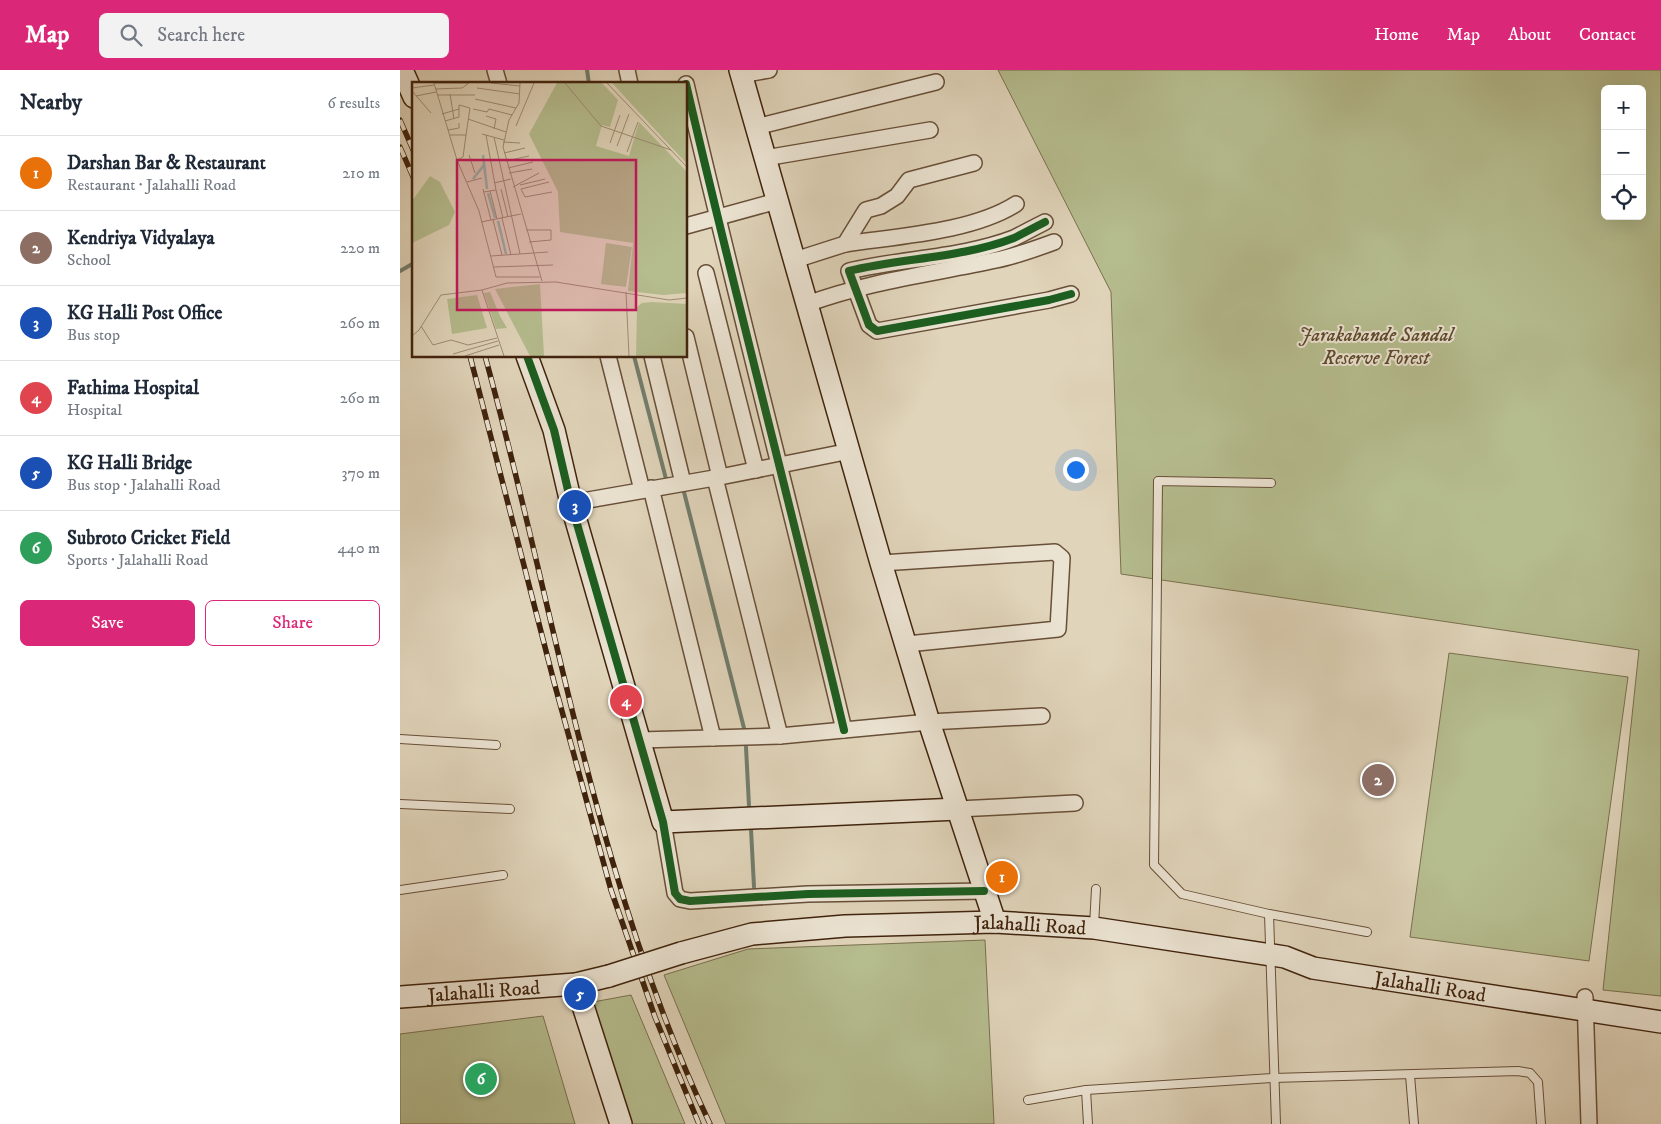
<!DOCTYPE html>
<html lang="en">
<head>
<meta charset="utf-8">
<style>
  :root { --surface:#fff; --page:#f2f2f3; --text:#1f2937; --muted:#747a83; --line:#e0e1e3; --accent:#db2777 }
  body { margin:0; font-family:"IM FELL DW Pica",serif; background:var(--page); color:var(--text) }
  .controls { position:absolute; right:15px; top:15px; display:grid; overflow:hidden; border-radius:8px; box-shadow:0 5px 20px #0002 }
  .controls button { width:45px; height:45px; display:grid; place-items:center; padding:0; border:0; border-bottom:1px solid var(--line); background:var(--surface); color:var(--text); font:25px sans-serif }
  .you { position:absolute; left:675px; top:399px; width:18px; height:18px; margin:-12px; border:4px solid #fff; border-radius:50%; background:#1a73e8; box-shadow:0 0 0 8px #1a73e833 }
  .badge { display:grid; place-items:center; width:32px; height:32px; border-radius:50%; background:var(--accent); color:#fff; font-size:16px; font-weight:700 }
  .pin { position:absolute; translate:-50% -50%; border:2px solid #fff; box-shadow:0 1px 5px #0006 }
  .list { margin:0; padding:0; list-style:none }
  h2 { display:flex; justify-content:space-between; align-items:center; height:65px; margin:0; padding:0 20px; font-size:21px }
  h2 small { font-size:16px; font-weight:400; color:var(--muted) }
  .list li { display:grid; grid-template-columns:32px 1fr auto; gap:15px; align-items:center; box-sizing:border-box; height:75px; padding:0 20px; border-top:1px solid var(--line) }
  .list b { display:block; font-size:19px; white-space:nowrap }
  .list p { margin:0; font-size:16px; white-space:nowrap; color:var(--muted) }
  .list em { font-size:16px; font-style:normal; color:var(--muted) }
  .actions { display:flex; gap:10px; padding:15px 20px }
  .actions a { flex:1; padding:11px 0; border:1px solid var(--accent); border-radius:8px; text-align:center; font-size:18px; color:var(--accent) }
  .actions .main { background:var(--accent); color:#fff }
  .icon { flex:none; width:28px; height:28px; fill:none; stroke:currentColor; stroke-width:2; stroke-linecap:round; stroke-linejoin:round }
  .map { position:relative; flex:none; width:1261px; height:1054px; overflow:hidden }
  header { display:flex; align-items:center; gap:30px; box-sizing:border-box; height:70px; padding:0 25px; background:var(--accent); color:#fff }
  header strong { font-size:24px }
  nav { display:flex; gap:28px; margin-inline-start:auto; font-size:18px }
  .search { width:350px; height:45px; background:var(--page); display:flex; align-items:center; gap:12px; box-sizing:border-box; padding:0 18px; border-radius:8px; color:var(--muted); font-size:19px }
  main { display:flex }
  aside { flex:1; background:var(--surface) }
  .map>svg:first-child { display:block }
  .green { fill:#b5bc8e; stroke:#7a704e; fill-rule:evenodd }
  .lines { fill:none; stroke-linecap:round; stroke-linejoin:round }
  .stream { stroke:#727d6c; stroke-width:4 }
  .lane-casing { stroke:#684f38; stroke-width:10 }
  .street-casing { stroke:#684f38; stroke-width:18 }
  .secondary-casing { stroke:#40230d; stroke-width:24 }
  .lane { stroke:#ebe3d2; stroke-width:8 }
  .street { stroke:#ebe3d2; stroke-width:15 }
  .secondary { stroke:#ebe3d2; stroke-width:21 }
  .rail-casing { stroke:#40230d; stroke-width:5.5 }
  .rail { stroke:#ebe3d2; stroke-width:4; stroke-dasharray:11; stroke-linecap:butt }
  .secondary-bridge-casing { stroke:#40230d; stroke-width:24; stroke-linecap:butt }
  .secondary-bridge { stroke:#ebe3d2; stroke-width:21 }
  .cycleway-casing { stroke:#ebe3d2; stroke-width:11 }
  .cycleway { stroke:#1b5e20; stroke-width:8 }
  .labels { text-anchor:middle; stroke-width:4; stroke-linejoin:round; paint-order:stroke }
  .park-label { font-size:20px; font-style:italic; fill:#5d492d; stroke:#ebe3d2 }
  .street-label { font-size:20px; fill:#40230d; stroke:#ebe3d2 }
  .inset-river { fill:none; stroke:#94b9ab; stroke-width:2.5 }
  .inset-road { fill:none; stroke:#a08d75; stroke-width:1 }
  .view { fill:#c2185b; fill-opacity:0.15; stroke:#c2185b; stroke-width:2.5 }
  .inset-edge { fill:none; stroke:#40230d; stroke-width:2.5 }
</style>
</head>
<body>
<header>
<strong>Map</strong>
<div class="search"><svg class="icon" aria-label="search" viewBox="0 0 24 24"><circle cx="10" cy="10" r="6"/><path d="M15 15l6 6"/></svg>Search here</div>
<nav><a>Home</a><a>Map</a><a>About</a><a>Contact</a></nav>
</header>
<main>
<aside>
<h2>Nearby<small>6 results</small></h2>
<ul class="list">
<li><span class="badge" style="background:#e8710a">1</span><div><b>Darshan Bar &amp; Restaurant</b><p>Restaurant · Jalahalli Road</p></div><em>210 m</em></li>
<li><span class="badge" style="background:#8d6e63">2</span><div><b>Kendriya Vidyalaya</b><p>School</p></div><em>220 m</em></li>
<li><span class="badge" style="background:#1a4fb4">3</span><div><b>KG Halli Post Office</b><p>Bus stop</p></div><em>260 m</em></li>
<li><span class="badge" style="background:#e0444e">4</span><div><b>Fathima Hospital</b><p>Hospital</p></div><em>260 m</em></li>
<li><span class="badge" style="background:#1a4fb4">5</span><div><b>KG Halli Bridge</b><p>Bus stop · Jalahalli Road</p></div><em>370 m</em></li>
<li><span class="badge" style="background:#2e9e5b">6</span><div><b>Subroto Cricket Field</b><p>Sports · Jalahalli Road</p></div><em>440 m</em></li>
</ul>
<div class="actions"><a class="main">Save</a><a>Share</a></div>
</aside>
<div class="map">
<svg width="1261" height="1054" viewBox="0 0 1261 1054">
  <rect width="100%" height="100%" fill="#e0d4ba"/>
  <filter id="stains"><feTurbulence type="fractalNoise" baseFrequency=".004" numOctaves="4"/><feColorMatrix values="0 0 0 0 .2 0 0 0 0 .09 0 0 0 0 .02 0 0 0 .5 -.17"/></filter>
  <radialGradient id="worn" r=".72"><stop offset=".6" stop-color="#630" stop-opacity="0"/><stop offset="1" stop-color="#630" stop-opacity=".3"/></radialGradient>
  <g class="green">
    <path d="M 598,0 L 1261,0 L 1261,926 L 1203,920 L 1239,580 L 721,504 L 711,222 ZM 1205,19 L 1242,19 L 1242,146 L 1205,146 Z"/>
    <polygon points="1049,583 1228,607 1189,891 1010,867"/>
    <polygon points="585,870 594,1054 326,1054 264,905 348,879"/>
    <polygon points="231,925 285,1054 230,1054 193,932"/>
    <polygon points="143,946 175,1054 0,1054 0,964"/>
  </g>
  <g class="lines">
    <g class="stream">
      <polyline points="187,0 189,14"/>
      <polyline points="0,201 14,193"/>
      <polyline points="234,286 266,409"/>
      <polyline points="284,422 345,662"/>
      <polyline points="346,677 349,736"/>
      <polyline points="351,759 354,817"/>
    </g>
    <g class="lane-casing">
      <g id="lane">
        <polyline points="871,413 758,411 754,795 782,824 869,844 967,862"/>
        <polyline points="0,669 96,675"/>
        <polyline points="0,734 110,739"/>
        <polyline points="0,820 103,805"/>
        <polyline points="869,844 876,1054"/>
        <polyline points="694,856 696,819"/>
        <polyline points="1010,1005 1014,1054"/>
        <polyline points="686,1020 688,1054"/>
        <polyline points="628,1030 686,1020 873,1008 1118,1001 1130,1003 1138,1012 1141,1054"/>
      </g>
    </g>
    <g class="street-casing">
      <g id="street">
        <polyline points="95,0 99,14"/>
        <polyline points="227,0 230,14"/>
        <polyline points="341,5 369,0"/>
        <path d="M 286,14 C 336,230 393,444 444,660"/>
        <polyline points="356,57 536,12"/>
        <polyline points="365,88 530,60"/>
        <path d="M 645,152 C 635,157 624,163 614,168 C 562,188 502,188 449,201 L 469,255 L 477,261 L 649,230 L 671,224"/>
        <polyline points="286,156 377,131"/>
        <path d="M 445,174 C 498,166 572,162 616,134"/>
        <polyline points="395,190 445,174 466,140 481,136 497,126 509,110 574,93"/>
        <polyline points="306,203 356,400"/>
        <path d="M 407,234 C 470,211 531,204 596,190 C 616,186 635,179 654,172"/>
        <polyline points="286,267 320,407"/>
        <polyline points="208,286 242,420"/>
        <polyline points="252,286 283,413"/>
        <polyline points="315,408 380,666"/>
        <polyline points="251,418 313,668"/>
        <polyline points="171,433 320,407 450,381"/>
        <polyline points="481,493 655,482 662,488 658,559 507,574"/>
        <polyline points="240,670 380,666 529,652 642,646"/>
        <polyline points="558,739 675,733"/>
        <polyline points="263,752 275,823 280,829 290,831 408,824 584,821"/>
        <polyline points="1185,927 1189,1054"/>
      </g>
    </g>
    <g class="secondary-casing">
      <g id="secondary">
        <polyline points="2,0 14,27"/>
        <polyline points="340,0 481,493 529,652 595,852"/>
        <polyline points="127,286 154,360 171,433 263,752 558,739"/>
        <path id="s1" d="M 281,883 L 352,864 L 445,856 L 595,852 L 694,858 L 885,887 L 913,898 L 1261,952"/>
        <polyline points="176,914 221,1054"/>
        <path id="s2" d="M 0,927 L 176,914 L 209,906"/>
      </g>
    </g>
    <use href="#lane" class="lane"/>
    <use href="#street" class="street"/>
    <use href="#secondary" class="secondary"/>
    <g class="rail-casing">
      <g id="rail">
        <polyline points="0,50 14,82"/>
        <polyline points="0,77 14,109"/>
        <polyline points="70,286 154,612 211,820 255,947 299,1054"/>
        <path d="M 85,286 C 156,543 195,812 310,1054"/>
      </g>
    </g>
    <use href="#rail" class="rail"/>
    <g class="secondary-bridge-casing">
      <polyline id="secondary-bridge" points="209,906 281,883"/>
    </g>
    <use href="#secondary-bridge" class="secondary-bridge"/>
    <g class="cycleway-casing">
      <g id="cycleway">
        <path d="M 286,14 C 336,230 393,444 444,660"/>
        <path d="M 645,152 C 635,157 624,163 614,168 C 562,188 502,188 449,201 L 469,255 L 477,261 L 649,230 L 671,224"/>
        <polyline points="127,286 154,360 171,433 263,752 275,823 280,829 290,831 408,824 584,821"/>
      </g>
    </g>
    <use href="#cycleway" class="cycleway"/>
  </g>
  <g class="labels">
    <g class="park-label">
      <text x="976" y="271">Jarakabande Sandal<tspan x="976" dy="23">Reserve Forest</tspan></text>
    </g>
    <g class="street-label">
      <text dy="7" stroke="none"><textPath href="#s1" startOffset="352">Jalahalli Road</textPath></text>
      <text dy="7" stroke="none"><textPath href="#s1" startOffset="758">Jalahalli Road</textPath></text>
      <text dy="7" stroke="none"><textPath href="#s2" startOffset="84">Jalahalli Road</textPath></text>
    </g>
  </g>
  <g transform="translate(12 12)">
    <rect width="275" height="275" fill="#e0d4ba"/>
    <path d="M 145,1 L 190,1 L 206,18 L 198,45 L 190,43 L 184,64 L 217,74 L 227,40 L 275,90 L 275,211 L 251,213 L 216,209 L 221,161 L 148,150 L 146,110 L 117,52 ZM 200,1 L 275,1 L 275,82 ZM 18,94 L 28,100 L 43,130 L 37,143 L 0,161 L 0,119 ZM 194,161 L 220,165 L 214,205 L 189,202 ZM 128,202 L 132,274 L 118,274 L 83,207 ZM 78,210 L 88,234 L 95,246 L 84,247 L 72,211 ZM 65,213 L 75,246 L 40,252 L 35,217 ZM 240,220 L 275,222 L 275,274 L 224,274 L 225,225 L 230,221 Z" fill="#b5bc8e"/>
    <path class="inset-river" d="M 71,73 L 75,107M 61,97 L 72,83M 76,111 L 83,136M 86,139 L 94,172"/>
    <path class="inset-road" d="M 22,1 L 45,78 L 67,129 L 84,195 L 128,195M 22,1 L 57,1M 79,1 L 108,4M 108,1 L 107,21 L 97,38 L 91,65 L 130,199M 153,1 L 189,44 L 259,68M 195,1 L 275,85M 0,6 L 22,3M 65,6 L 108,12M 23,7 L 50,6 L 57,1M 0,9 L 19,31M 38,12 L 42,37M 25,13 L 63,13M 4,14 L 24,10M 63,17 L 104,26M 47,27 L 47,23 L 58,26 L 54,53M 61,27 L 75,30 L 77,27 L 100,33M 30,32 L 47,27 L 47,35 L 33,39M 74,34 L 84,37 L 82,47M 56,37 L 94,50M 104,44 L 122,1M 36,48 L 47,46 L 47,41M 70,52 L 92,58M 38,53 L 54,53 L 51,75 L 45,78M 82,55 L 108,172M 91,60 L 108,61M 198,61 L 208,33M 205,64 L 217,32M 215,70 L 226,40M 92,71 L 113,66M 57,73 L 63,91M 94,79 L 117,74M 96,86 L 121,80M 97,91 L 120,87M 55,100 L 70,96M 137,100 L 109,107 L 113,115 L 140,110M 82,101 L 99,97M 108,103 L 133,97M 101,105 L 127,91M 71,107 L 79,138M 89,107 L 96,135M 84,108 L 91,136M 78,109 L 85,137M 72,110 L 84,108 L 74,53M 90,136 L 99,173M 81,138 L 90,173M 69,140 L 109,132M 114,148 L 139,148 L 139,158 L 117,160M 79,174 L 136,170M 82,185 L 141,183M 70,208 L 92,274M 214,210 L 217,274M 9,244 L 21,263 L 39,258 L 56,263 L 85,256M 0,254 L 7,248 L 29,213 L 70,208 L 95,201 L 144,200 L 257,218 L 275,216M 41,272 L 86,259M 53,274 L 87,263"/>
    <path class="view" d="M 45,78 L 224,78 L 224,228 L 45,228 Z"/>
    <rect width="275" height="275" class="inset-edge"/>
  </g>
  <rect width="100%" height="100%" filter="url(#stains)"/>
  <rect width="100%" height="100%" fill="url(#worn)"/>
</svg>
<div class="controls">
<button>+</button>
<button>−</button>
<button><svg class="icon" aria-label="locate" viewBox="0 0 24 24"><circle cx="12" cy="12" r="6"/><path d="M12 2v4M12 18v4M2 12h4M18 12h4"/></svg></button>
</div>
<div class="you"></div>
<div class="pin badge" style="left:602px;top:807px;background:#e8710a">1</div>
<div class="pin badge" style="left:978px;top:710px;background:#8d6e63">2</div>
<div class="pin badge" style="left:175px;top:436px;background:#1a4fb4">3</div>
<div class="pin badge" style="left:226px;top:631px;background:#e0444e">4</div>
<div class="pin badge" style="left:180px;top:924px;background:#1a4fb4">5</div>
<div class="pin badge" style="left:81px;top:1009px;background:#2e9e5b">6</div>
</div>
</main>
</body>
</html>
